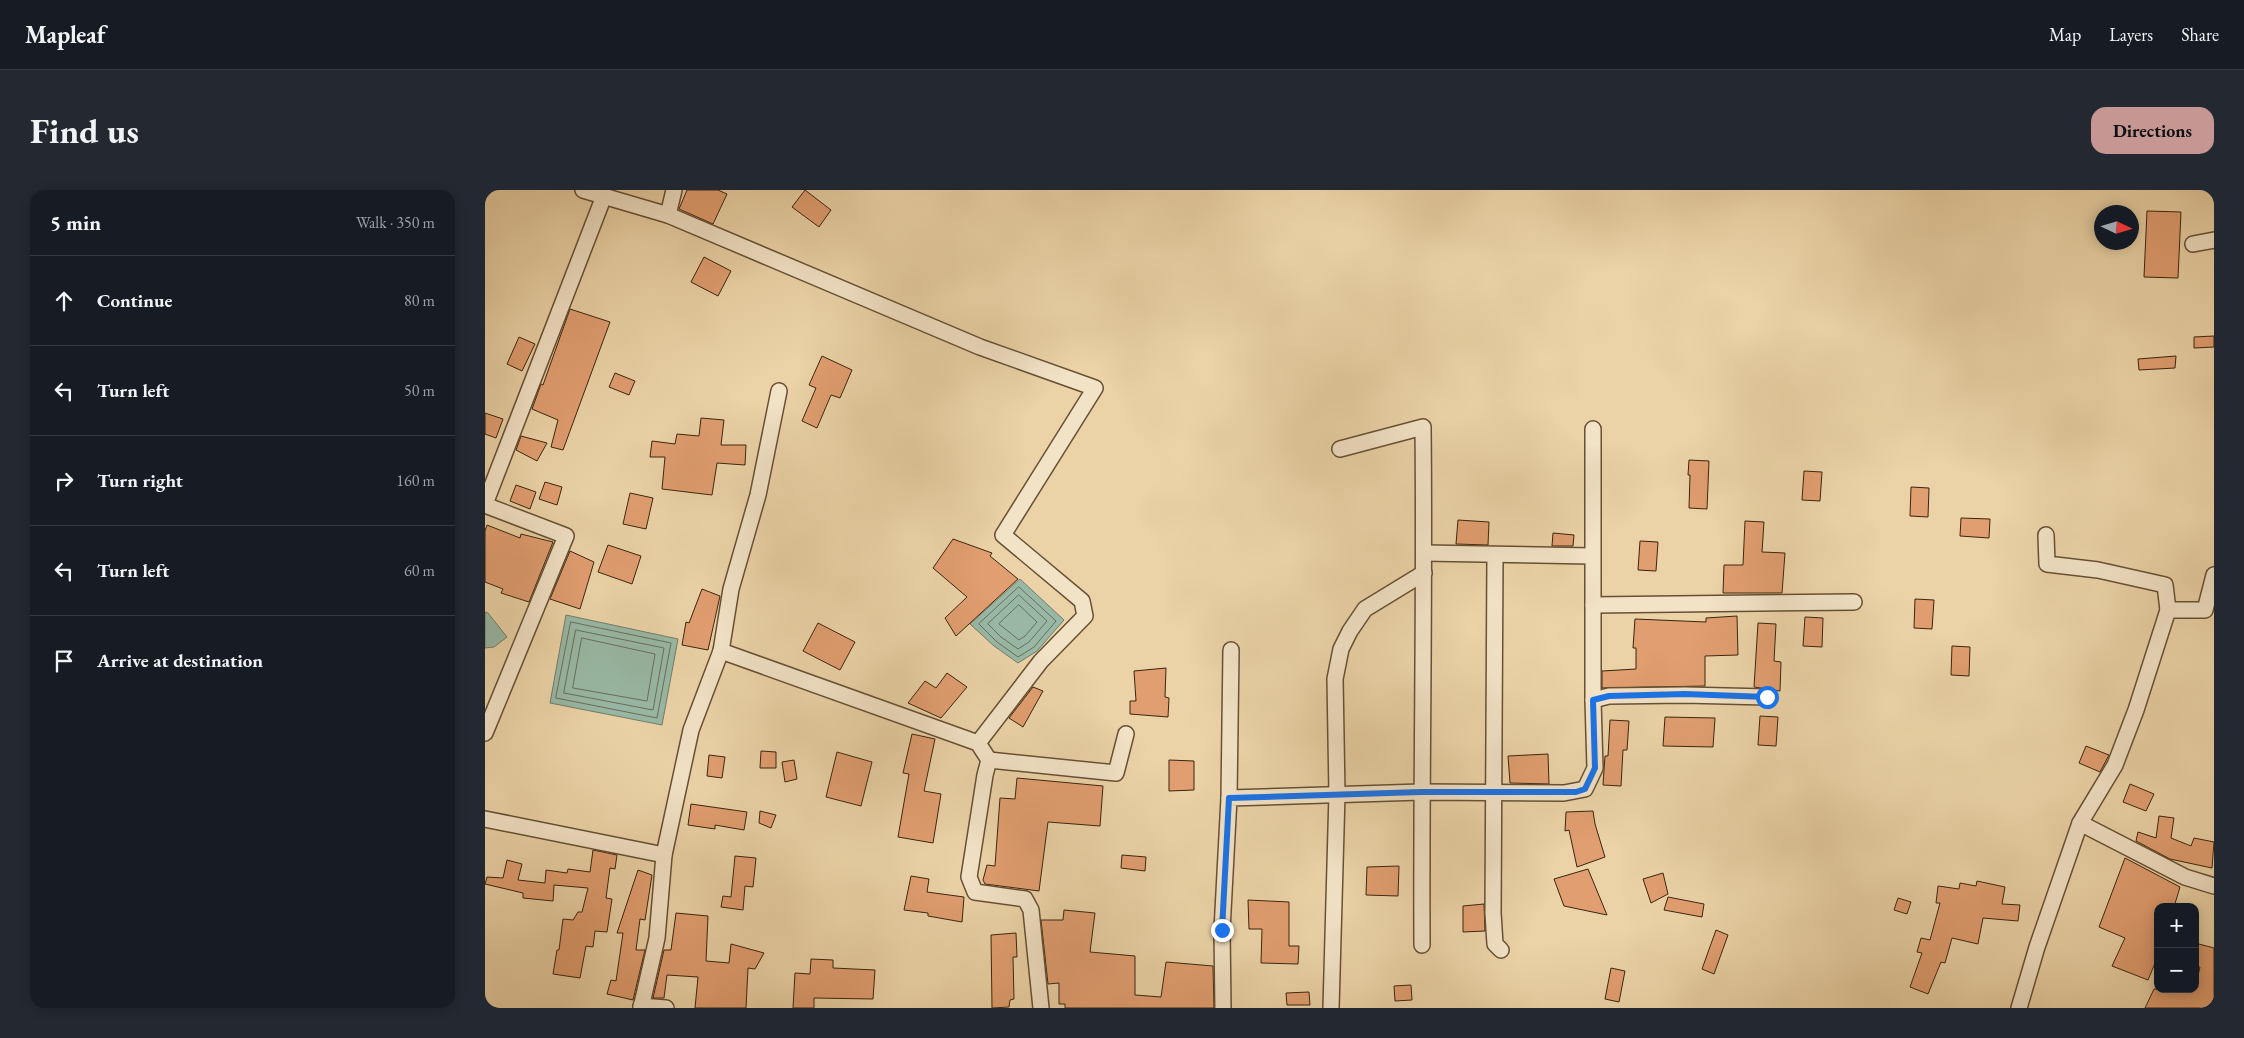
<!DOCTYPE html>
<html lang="en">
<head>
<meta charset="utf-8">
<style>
  :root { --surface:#171b24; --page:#242831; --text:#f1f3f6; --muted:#9ea1a6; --line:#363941; --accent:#c59692 }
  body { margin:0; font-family:"EB Garamond",serif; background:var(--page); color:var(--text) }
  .controls { position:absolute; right:15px; bottom:15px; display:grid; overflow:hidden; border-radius:10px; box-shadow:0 2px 12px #0003 }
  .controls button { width:45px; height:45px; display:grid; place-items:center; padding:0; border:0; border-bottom:1px solid var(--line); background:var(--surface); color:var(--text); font:25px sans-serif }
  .compass { position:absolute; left:1609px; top:15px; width:45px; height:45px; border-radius:50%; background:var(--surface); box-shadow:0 2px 12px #0003; rotate:94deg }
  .stop { position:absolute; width:15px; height:15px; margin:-11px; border:4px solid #1a73e8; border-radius:50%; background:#fff }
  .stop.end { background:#1a73e8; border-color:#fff; box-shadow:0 1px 5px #0008 }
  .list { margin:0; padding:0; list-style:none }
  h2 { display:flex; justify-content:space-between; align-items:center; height:65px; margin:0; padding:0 20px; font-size:21px }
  h2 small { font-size:16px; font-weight:400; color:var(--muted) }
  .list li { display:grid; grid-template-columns:32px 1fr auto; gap:15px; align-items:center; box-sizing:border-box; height:90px; padding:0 20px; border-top:1px solid var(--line) }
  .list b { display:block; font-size:19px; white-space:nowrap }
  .list em { font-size:16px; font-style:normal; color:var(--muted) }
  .icon { flex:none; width:28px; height:28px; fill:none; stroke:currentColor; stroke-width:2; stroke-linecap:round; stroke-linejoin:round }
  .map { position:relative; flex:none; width:1729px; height:818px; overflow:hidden; border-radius:15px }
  header { display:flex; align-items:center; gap:30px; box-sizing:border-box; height:70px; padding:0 25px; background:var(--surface); border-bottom:1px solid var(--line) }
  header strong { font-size:24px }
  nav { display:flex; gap:28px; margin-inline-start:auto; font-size:18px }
  .intro { display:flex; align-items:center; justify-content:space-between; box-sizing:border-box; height:120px; padding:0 30px }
  h1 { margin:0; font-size:35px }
  .button { padding:12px 22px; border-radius:15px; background:var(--accent); color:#111; font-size:18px; font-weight:700 }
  main { display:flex; gap:30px; padding:0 30px }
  aside { flex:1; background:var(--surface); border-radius:15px; box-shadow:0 2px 12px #0003 }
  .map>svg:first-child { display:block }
  .water { fill:#98b8a5; stroke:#737d69 }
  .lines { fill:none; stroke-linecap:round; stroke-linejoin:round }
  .shore { stroke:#6a6e5a; stroke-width:1 }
  .building { fill:#e19e70; stroke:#3b250e }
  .minor-casing { stroke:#675034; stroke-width:18 }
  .minor { stroke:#f2e2c6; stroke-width:15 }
  .route { stroke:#1a73e8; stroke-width:6 }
</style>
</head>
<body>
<header>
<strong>Mapleaf</strong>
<nav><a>Map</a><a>Layers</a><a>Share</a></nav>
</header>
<div class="intro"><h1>Find us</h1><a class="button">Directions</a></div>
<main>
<aside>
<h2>5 min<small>Walk · 350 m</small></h2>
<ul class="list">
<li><svg class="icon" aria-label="ahead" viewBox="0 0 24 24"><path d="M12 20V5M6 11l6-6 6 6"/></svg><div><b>Continue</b></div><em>80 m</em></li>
<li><svg class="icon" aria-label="left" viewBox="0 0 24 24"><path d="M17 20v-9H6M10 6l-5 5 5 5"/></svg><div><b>Turn left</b></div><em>50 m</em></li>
<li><svg class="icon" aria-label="right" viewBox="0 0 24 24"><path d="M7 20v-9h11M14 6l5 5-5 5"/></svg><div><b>Turn right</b></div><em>160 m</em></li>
<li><svg class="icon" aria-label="left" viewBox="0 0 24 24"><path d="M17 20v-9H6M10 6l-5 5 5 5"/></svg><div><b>Turn left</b></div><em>60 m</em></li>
<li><svg class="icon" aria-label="arrive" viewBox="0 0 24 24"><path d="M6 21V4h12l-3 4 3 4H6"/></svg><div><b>Arrive at destination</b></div></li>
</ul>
</aside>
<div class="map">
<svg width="1729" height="818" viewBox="0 0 1729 818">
  <rect width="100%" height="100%" fill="#ebd3a7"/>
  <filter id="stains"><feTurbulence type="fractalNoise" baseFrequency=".004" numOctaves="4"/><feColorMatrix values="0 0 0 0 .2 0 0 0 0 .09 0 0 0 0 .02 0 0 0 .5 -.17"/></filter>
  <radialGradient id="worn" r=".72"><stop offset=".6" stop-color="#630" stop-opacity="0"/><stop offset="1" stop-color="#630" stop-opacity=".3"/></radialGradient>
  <g class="water">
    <polygon points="535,389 579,430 552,461 533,473 509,456 485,434"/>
    <polygon points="0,422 3,423 22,447 9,457 0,458"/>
    <polygon points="81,425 193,449 177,535 65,513"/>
  </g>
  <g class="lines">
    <g class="shore">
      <polygon points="534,397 571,431 549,457 533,467 512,452 494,434"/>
      <polygon points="534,405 562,431 544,452 533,459 516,447 503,434"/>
      <polygon points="534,415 552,432 540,446 534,450 514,434"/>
      <polygon points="86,432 186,453 172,528 71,508"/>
      <polygon points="91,440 179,458 168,520 79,503"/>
      <polygon points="97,448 170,464 162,511 88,498"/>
    </g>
  </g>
  <g class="building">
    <polygon points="202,0 233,0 242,4 228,34 194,19"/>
    <polygon points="320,0 346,20 334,37 307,17"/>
    <polygon points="1662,21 1696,22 1693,88 1659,87"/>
    <polygon points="219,67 246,81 233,106 206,92"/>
    <polygon points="85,119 125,132 78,260 66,257 73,230 47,219 56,194 58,195"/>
    <polygon points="1729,146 1729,157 1709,158 1709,147"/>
    <polygon points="34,147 50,154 37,181 22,174"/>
    <polygon points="337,166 367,180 355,208 346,205 332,238 317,231 331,198 324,195"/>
    <polygon points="1691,166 1690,178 1654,180 1653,169"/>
    <polygon points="130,183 150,191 144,205 124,197"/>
    <polygon points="0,223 18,229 11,248 0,244"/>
    <polygon points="216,228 239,230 236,255 261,255 260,275 232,273 227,305 177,299 180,267 165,267 167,251 190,254 192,244 214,246"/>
    <polygon points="36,246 62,253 52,271 31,260"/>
    <polygon points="1204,270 1224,271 1222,319 1204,318 1205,285 1203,285"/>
    <polygon points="1319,281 1337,282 1335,311 1317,310"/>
    <polygon points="60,292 77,297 72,315 54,309"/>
    <polygon points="31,295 51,302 45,319 25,311"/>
    <polygon points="1426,297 1444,298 1443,327 1425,326"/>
    <polygon points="145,303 168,308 161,339 138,334"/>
    <polygon points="1476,328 1505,329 1504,348 1475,346"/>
    <polygon points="973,330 1004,332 1003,355 971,354"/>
    <polygon points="1260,331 1279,332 1277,362 1300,363 1297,403 1238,403 1239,375 1258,375"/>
    <polygon points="2,335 35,348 36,344 68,352 44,412 16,403 18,399 0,392 0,341"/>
    <polygon points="1068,343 1089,345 1088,356 1067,356"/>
    <polygon points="468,349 507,363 505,366 533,389 471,446 460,428 482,407 448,378"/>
    <polygon points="1155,351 1173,352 1171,381 1153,380"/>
    <polygon points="123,355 156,366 147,394 113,382"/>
    <polygon points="85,361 109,372 95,419 65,409"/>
    <polygon points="217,399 235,406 223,460 197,455 201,432 204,433"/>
    <polygon points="1430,409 1449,410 1447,439 1429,438"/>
    <polygon points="1252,426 1253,465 1220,466 1220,496 1117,498 1117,481 1151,479 1151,458 1148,458 1150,429 1221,432 1221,428"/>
    <polygon points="1320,427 1338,428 1337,457 1318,456"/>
    <polygon points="333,433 370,452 355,480 318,461"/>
    <polygon points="1273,433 1291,434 1289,471 1296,472 1295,501 1269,497"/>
    <polygon points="1467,456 1485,457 1484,486 1466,485"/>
    <polygon points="681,478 680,507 684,508 683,527 645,524 645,511 651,511 649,481"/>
    <polygon points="462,483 482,497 456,528 423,513 440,491 451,498"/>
    <polygon points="548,497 558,501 538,537 524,528"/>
    <polygon points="1275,526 1293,527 1291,556 1273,555"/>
    <polygon points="1180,527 1230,528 1228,557 1178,556"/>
    <polygon points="1125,530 1144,531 1142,560 1138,560 1136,596 1118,595 1120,566 1123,566"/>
    <polygon points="427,544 450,549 439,601 456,604 448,653 413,647 424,584 418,583"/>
    <polygon points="1601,556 1624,565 1615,582 1594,573"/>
    <polygon points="276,561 291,562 291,578 275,578"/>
    <polygon points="352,562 387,572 376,616 341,607"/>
    <polygon points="1063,564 1064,594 1025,593 1023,566"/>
    <polygon points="224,565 240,567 237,588 222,586"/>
    <polygon points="309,570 312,589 300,592 297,572"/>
    <polygon points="684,570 709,571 709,600 684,601"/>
    <polygon points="532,588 618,596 615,636 563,632 554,701 500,694 498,690 502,675 510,676 515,608 530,609"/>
    <polygon points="1645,594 1669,604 1661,621 1638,612"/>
    <polygon points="206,614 262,622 259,640 230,635 230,639 203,635"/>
    <polygon points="275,621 291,625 286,638 274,633"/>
    <polygon points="1108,621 1110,634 1120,667 1092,677 1084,640 1080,641 1081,622"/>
    <polygon points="1674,626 1689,628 1686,648 1706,656 1709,648 1729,652 1727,678 1685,669 1651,651 1653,642 1671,648"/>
    <polygon points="108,660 132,665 130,679 125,678 121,708 127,709 122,742 110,741 108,757 101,756 95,788 68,784 72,760 74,760 78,729 88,730 93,722 97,722 103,698 69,695 68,711 38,708 38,703 0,694 2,687 18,688 22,670 37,674 33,690 60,693 61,680 82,683 83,679 105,682"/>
    <polygon points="637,665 661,667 660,681 636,678"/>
    <polygon points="250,666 271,668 268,697 260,696 258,720 236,717 238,706 246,707"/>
    <polygon points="1640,668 1695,697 1689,717 1673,717 1673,766 1663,790 1627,776 1640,748 1614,737"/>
    <polygon points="914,676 913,706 881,705 882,677"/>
    <polygon points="1103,679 1122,725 1079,716 1069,689"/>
    <polygon points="153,680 167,685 160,730 155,729 151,760 160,760 148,810 122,804 126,790 131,791 138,743 132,743"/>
    <polygon points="1178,683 1183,704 1166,713 1158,689"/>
    <polygon points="426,686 444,689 442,702 479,707 477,732 443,726 443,723 419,720"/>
    <polygon points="1492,691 1520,697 1517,714 1535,715 1533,731 1498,728 1493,754 1467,748 1460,773 1456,772 1443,804 1425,797 1437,763 1432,762 1436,748 1445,750 1455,713 1451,713 1453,696 1474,699 1475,693 1491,696"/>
    <polygon points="1183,707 1219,714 1217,727 1179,720"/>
    <polygon points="1413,708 1426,712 1422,724 1409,720"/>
    <polygon points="763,710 804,712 804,756 814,756 813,774 776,773 777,739 764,739"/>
    <polygon points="999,714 1000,741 978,742 978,716"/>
    <polygon points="579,720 610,723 605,762 650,766 650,805 676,807 681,772 728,776 729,818 580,818 580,814 574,814 574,793 563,794 556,730 578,730"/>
    <polygon points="191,723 223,726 221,771 244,773 246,754 279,763 270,779 263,778 261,818 210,818 213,787 182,785 179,808 168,808 179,760 186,760"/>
    <polygon points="1231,740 1243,745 1229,784 1217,779"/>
    <polygon points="531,743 532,767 528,767 529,809 525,810 524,817 507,818 506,745"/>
    <polygon points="1710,753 1729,758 1729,818 1660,818 1669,799 1697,799 1707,802 1708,799 1710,799 1715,777 1710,776"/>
    <polygon points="326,769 348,770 348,778 390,780 388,809 329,808 329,818 308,818 310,783 325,784"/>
    <polygon points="1126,778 1140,781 1134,812 1120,809"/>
    <polygon points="926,795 927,810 910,811 909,796"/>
    <polygon points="824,802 825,815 802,815 801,803"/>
  </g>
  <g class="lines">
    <g class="minor-casing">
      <g id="minor">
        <polyline points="98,0 183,25 495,157 610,198 518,345 597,411 600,426 556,471 493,553"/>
        <polyline points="183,25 189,0"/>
        <polyline points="1708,54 1729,50"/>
        <path d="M 855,259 L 938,237 C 940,410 936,583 937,755"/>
        <polyline points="0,314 119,6"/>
        <polyline points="0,315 81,346 0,543"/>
        <polyline points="1561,345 1562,374 1613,380 1680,395 1683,420"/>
        <polyline points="939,363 1107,366"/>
        <polyline points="1010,365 1008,723 1010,754 1016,760"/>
        <polyline points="1108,415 1369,412"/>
        <polyline points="236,461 493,553 504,570 500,585 484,687 490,702 540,709 546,720 556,818"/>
        <polyline points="1108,510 1124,506 1200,505 1282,507"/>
        <polyline points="504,570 631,583 641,544"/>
        <polyline points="744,608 746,460"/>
        <polyline points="0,629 179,665"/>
        <polyline points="1595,633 1700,687 1729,696"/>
        <polyline points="156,816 181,818"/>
        <polyline points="156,818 172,748 179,665 206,540 236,461 246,399 273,305 294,201"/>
        <polyline points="738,818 737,740 744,608 936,602 1079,603 1100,599 1110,578 1108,510 1108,239"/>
        <polyline points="846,818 852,604 850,489 856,459 865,441 880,419 939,383"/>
        <polyline points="1534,818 1552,757 1595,633 1630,575 1651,520 1683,420 1720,420 1729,385"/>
      </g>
    </g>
    <use href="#minor" class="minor"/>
  </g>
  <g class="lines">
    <polyline class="route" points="737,740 744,608 936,602 1091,602 1100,599 1110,578 1108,510 1124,506 1200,504 1282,507"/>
  </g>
  <rect width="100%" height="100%" filter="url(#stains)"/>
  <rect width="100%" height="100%" fill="url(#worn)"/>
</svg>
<div class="controls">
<button>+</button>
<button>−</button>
</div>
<svg class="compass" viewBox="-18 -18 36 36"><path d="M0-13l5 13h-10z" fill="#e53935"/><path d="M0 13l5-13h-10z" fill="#9ea1a6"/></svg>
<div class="stop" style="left:1282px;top:507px"></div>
<div class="stop end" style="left:737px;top:740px"></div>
</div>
</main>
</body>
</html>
